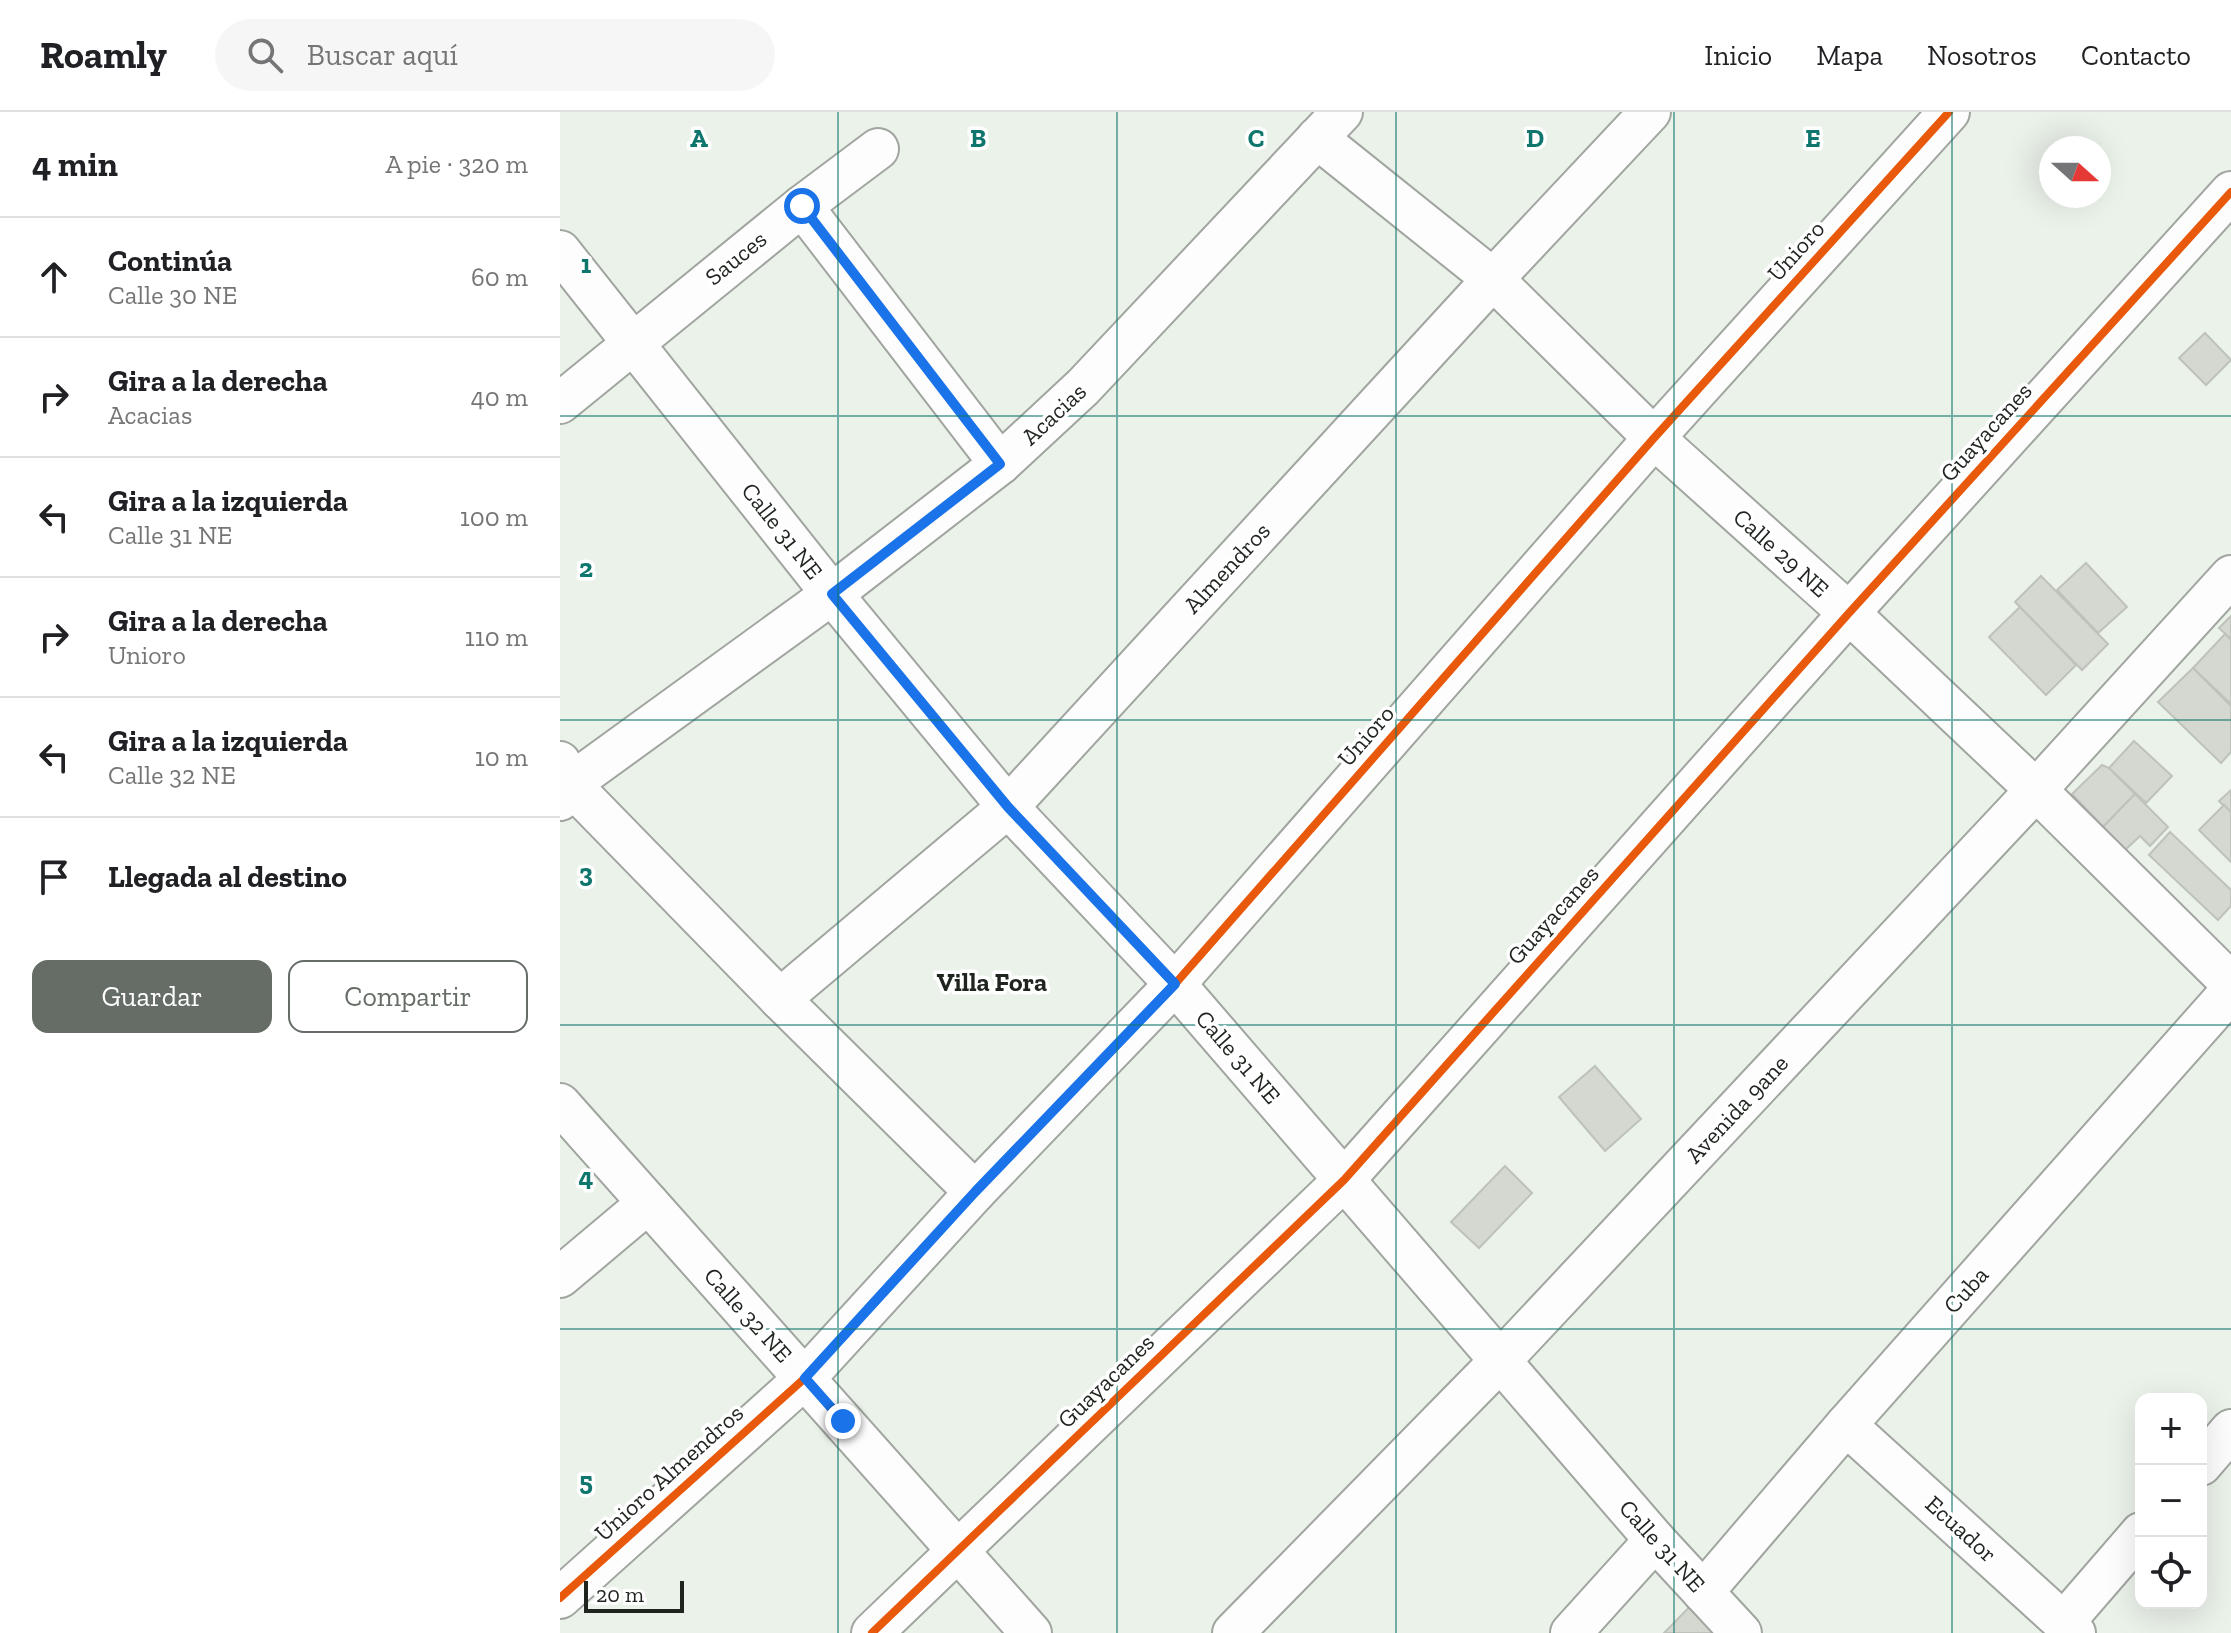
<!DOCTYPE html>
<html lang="es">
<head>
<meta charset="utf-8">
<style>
  :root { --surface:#fff; --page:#f6f6f6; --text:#202124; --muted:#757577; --line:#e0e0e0; --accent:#666c66 }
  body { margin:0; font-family:"Zilla Slab",serif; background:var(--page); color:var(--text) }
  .controls { position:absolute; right:24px; bottom:24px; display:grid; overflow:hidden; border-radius:16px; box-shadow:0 8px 32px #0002 }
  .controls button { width:72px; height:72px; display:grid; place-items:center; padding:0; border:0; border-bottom:2px solid var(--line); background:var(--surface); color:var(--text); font:40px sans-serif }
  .compass { position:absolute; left:1479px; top:24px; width:72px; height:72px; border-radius:50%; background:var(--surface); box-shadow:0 8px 32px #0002; rotate:111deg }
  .scale { position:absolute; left:24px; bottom:20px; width:100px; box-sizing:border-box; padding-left:8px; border:4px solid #1f241f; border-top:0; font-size:22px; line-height:28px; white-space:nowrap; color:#1f241f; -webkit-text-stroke:6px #fff; paint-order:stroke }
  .stop { position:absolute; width:24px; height:24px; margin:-18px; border:6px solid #1a73e8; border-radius:50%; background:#fff }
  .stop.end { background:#1a73e8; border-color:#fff; box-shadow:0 2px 8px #0008 }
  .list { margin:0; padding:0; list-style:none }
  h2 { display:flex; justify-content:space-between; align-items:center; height:104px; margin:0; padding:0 32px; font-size:34px }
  h2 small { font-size:26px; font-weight:400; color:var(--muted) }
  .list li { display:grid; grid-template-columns:52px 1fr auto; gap:24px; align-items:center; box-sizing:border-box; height:120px; padding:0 32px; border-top:2px solid var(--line) }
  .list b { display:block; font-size:30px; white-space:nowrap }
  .list p { margin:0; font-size:26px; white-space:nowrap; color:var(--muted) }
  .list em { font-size:26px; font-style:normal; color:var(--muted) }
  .actions { display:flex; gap:16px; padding:24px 32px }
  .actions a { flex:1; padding:18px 0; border:2px solid var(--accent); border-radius:16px; text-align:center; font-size:28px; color:var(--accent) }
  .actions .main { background:var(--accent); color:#fff }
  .icon { flex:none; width:44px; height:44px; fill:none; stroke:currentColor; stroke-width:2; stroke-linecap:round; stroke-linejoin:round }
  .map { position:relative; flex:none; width:1671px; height:1521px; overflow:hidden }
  header { display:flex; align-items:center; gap:48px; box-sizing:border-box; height:112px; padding:0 40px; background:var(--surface); border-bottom:2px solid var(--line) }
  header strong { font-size:38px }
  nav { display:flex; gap:44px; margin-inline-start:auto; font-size:28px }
  .search { width:560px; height:72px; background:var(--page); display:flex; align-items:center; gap:20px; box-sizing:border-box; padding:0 28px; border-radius:44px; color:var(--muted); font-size:30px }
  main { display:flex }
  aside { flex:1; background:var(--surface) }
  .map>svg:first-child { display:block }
  .building { fill:#d4d8d1; stroke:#bec2bb; stroke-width:2 }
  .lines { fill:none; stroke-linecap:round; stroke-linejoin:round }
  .minor-casing { stroke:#a0a59f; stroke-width:44 }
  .minor { stroke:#fcfdfc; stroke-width:40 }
  .cycleway-casing { stroke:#fff; stroke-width:13 }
  .cycleway { stroke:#e8590c; stroke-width:8 }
  .route { stroke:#1a73e8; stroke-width:10 }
  .grid { fill:none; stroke:#0f766e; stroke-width:2; stroke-opacity:0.55 }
  .labels { text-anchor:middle; stroke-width:7; stroke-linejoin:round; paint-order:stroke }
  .street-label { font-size:24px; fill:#1f241f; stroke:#fff }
  .neighbourhood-label { font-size:26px; font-weight:bold; fill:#1f241f; stroke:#fff }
  .grid-label { font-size:26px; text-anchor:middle; font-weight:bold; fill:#0f766e; stroke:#fff; stroke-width:7; stroke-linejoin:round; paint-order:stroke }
</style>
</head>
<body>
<header>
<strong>Roamly</strong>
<div class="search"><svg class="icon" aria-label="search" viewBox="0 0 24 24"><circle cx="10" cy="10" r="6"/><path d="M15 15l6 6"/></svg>Buscar aquí</div>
<nav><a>Inicio</a><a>Mapa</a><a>Nosotros</a><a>Contacto</a></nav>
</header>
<main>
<aside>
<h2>4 min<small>A pie · 320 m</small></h2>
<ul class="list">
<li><svg class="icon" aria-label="ahead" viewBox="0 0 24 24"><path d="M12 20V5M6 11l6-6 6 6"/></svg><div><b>Continúa</b><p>Calle 30 NE</p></div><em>60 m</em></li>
<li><svg class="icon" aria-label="right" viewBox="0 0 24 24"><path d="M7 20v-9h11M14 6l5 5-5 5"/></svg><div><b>Gira a la derecha</b><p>Acacias</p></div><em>40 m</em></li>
<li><svg class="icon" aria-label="left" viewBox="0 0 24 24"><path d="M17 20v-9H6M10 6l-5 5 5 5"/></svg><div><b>Gira a la izquierda</b><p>Calle 31 NE</p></div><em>100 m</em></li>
<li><svg class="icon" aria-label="right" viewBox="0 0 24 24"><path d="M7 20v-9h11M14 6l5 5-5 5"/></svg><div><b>Gira a la derecha</b><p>Unioro</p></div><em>110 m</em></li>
<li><svg class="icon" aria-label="left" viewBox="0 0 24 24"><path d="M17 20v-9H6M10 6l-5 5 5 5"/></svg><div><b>Gira a la izquierda</b><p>Calle 32 NE</p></div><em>10 m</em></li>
<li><svg class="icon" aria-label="arrive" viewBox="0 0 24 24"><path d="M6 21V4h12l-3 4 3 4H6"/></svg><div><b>Llegada al destino</b></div></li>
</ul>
<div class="actions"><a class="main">Guardar</a><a>Compartir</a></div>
</aside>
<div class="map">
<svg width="1671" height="1521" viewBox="0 0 1671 1521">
  <rect width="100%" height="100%" fill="#ebf2ea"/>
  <g class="building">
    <polygon points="1645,221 1671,248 1646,273 1619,246"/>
    <polygon points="1526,451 1567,495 1538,521 1497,478"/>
    <polygon points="1481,464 1548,532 1522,558 1455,490"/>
    <polygon points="1460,495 1516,553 1486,583 1429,525"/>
    <polygon points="1671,504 1671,527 1659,516"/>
    <polygon points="1665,522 1671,528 1671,592 1633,556"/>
    <polygon points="1633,556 1671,594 1671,640 1661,651 1598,590"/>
    <polygon points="1574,629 1612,664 1586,691 1549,656"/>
    <polygon points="1542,653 1549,656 1575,682 1543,715 1512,682"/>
    <polygon points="1671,678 1671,701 1659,689"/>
    <polygon points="1575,682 1608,715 1590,734 1580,724 1565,738 1543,715"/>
    <polygon points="1664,693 1671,700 1671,750 1639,718"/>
    <polygon points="1610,720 1671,778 1671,794 1658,808 1589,743"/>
    <polygon points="1035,954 1081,1007 1045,1039 999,985"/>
    <polygon points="945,1054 972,1081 919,1136 891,1110"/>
    <polygon points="1142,1482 1171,1521 1104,1521"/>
  </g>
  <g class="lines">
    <g class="minor-casing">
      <g id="minor">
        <polyline points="757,26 933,167 1094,326 1289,501 1476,678 1671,871"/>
        <polyline points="242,94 440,352"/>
        <polyline points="0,139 272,482 448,695 615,872 1095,1428 1181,1521"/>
        <polyline points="0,291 242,94 318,37"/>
        <polyline points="0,650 10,672 220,887 415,1080"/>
        <polyline points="0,688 10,672 272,482 440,352 523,275 782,0"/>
        <polyline points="220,887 448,695 933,167 1090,0"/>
        <polyline points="0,992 471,1521"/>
        <polyline points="0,1165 88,1091"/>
        <polyline points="1286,1313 1515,1521"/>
        <polyline points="1641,1353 1671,1318"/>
        <polyline points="1143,1480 1286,1313 1671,879"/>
        <polyline points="0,1486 245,1266 415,1080 615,872 1094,326 1389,0"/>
        <polyline points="1504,1510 1581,1421"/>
        <polyline points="312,1521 784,1068 1289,501 1671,80"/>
        <polyline points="673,1521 940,1249 1476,678 1671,464"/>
        <polyline points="1011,1521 1095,1428"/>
      </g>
    </g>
    <use href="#minor" class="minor"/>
    <g class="cycleway-casing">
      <g id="cycleway">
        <polyline points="0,1486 245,1266 415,1080 615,872 1094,326 1389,0"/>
        <polyline points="312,1521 784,1068 1289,501 1671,80"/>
      </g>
    </g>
    <use href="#cycleway" class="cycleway"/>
  </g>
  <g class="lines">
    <polyline class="route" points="242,94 440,352 272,482 448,695 615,872 415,1080 245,1266 283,1309"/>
  </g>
  <path class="grid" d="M 278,0 L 278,1521M 557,0 L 557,1521M 836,0 L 836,1521M 1114,0 L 1114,1521M 1392,0 L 1392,1521M 0,304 L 1671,304M 0,608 L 1671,608M 0,913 L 1671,913M 0,1217 L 1671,1217"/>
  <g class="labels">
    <g class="street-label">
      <text transform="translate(1236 139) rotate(-48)" y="8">Unioro</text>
      <text transform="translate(176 146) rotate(-39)" y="8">Sauces</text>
      <text transform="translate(494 302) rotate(-43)" y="8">Acacias</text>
      <text transform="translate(1426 320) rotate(-48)" y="8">Guayacanes</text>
      <text transform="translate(222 419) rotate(52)" y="8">Calle 31 NE</text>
      <text transform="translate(1221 441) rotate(42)" y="8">Calle 29 NE</text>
      <text transform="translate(667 456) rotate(-47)" y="8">Almendros</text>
      <text transform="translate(806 624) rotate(-49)" y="8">Unioro</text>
      <text transform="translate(993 803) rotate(-48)" y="8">Guayacanes</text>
      <text transform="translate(678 945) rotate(49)" y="8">Calle 31 NE</text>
      <text transform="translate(1177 997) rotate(-47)" y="8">Avenida 9ane</text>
      <text transform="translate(1406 1178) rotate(-48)" y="8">Cuba</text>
      <text transform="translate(188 1203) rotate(48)" y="8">Calle 32 NE</text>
      <text transform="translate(546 1269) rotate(-44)" y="8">Guayacanes</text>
      <text transform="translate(109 1361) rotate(-42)" y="8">Unioro Almendros</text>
      <text transform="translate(1401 1417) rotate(42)" y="8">Ecuador</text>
      <text transform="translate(1102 1434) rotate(48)" y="8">Calle 31 NE</text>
    </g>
    <g class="neighbourhood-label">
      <text x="432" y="879">Villa Fora</text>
    </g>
  </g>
  <g class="grid-label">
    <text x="139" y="35">A</text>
    <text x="418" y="35">B</text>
    <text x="696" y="35">C</text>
    <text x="975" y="35">D</text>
    <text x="1253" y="35">E</text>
    <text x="26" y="161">1</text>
    <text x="26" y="465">2</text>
    <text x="26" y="770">3</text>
    <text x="26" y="1074">4</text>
    <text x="26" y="1378">5</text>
  </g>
</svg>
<div class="controls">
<button>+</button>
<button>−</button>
<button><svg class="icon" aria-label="locate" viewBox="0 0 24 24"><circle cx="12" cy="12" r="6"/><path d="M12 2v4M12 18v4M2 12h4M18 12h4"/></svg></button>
</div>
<svg class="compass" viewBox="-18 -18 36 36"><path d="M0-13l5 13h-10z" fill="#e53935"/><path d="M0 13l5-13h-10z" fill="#757577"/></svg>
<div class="scale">20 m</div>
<div class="stop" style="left:242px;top:94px"></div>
<div class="stop end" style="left:283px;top:1309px"></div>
</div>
</main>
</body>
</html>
